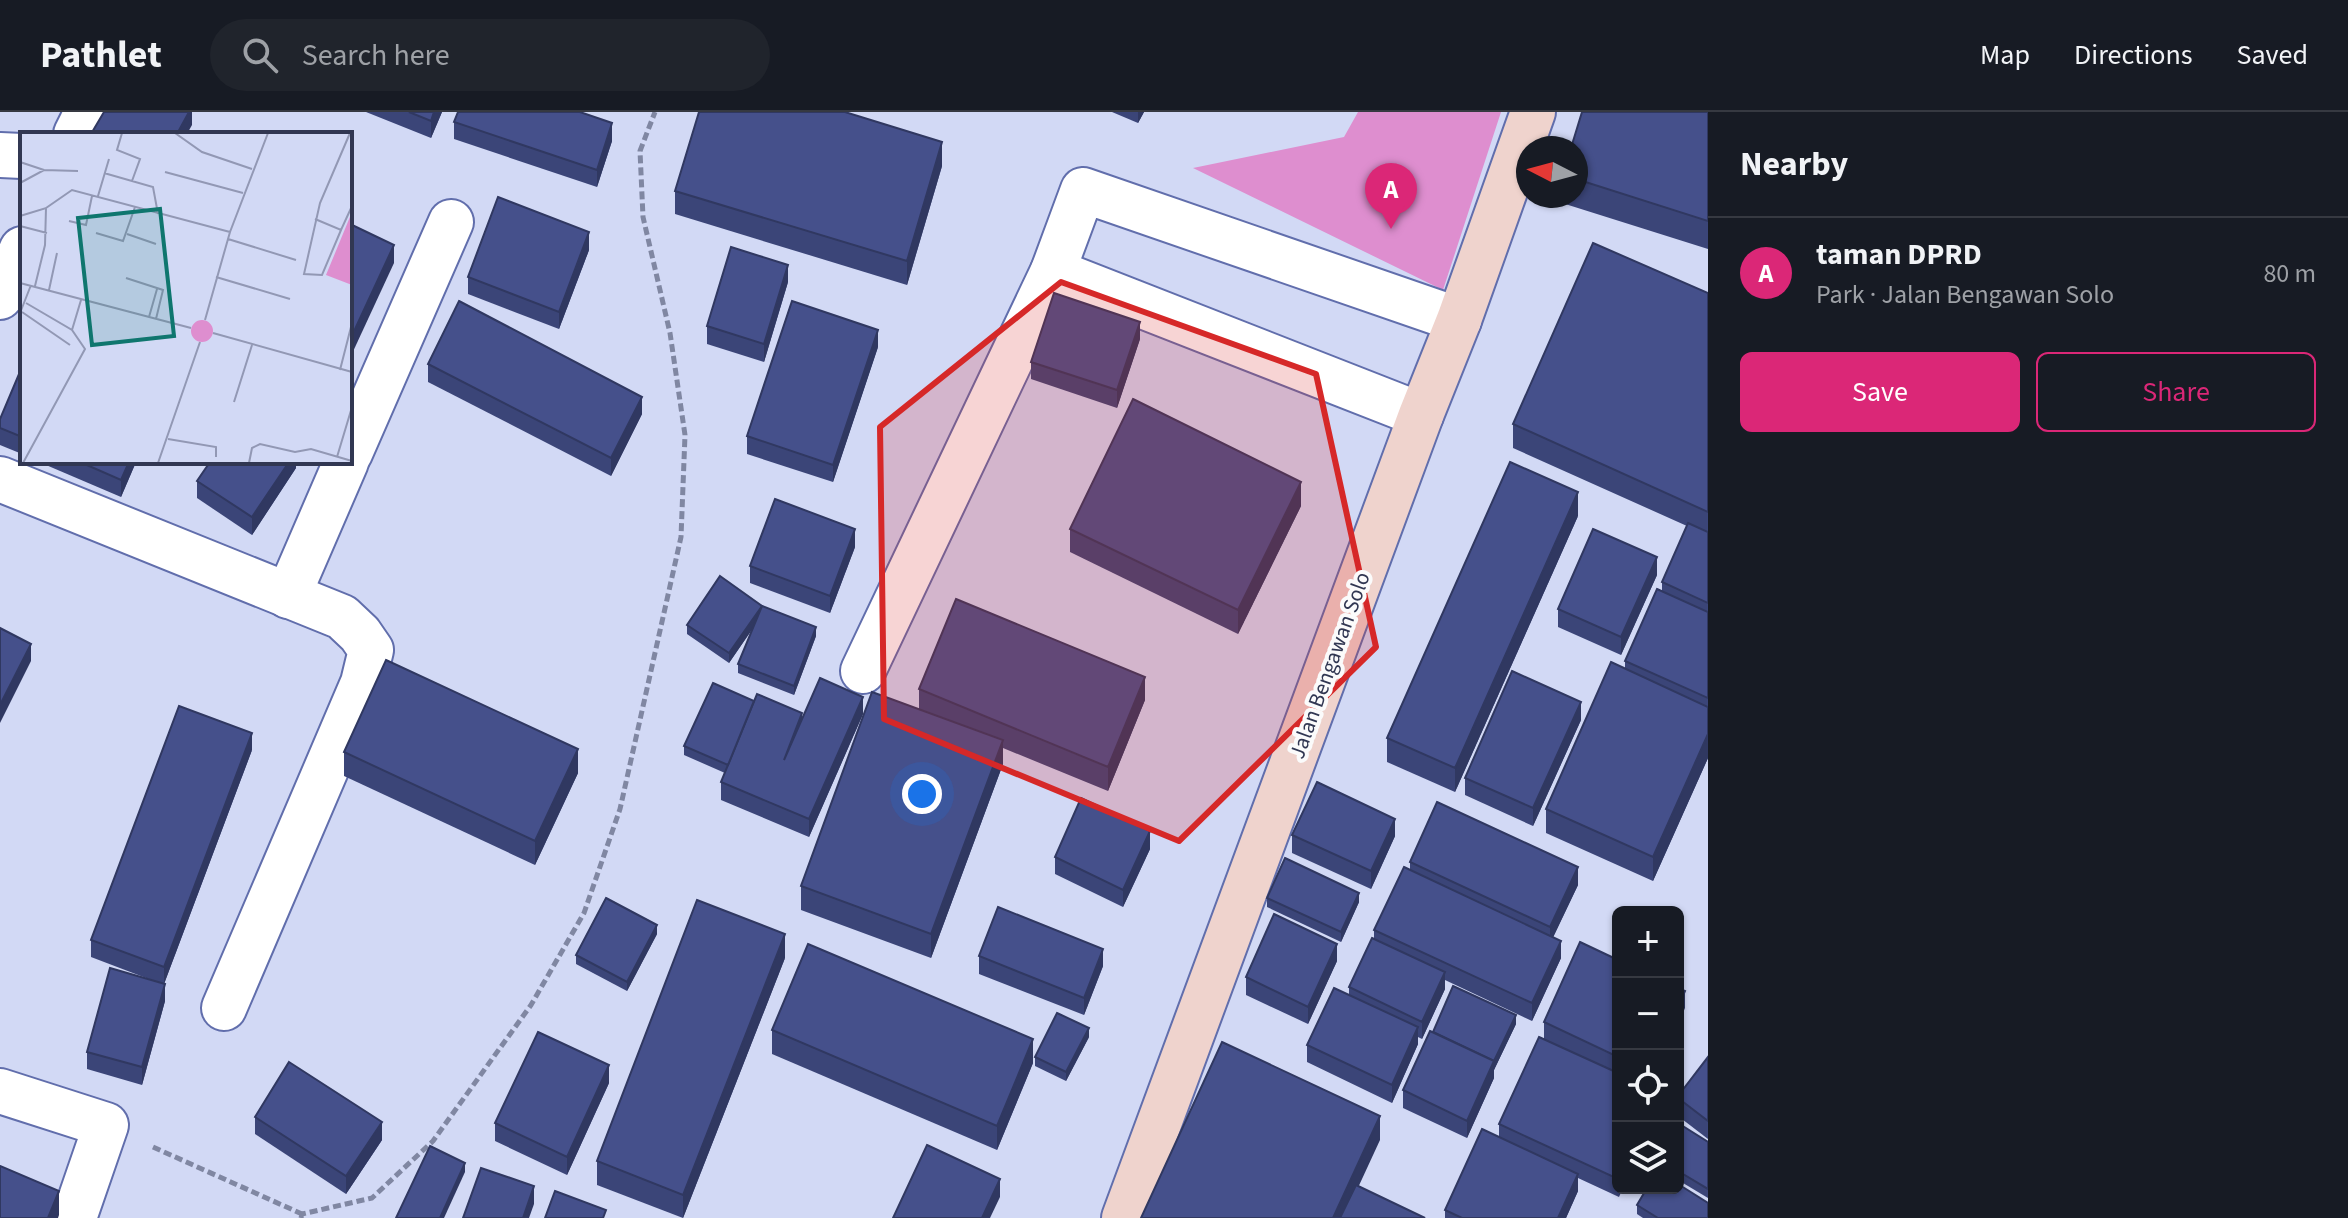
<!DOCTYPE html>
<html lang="en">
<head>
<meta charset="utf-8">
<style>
  :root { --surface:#171b24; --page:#20242c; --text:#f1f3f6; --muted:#9ea1a6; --line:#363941; --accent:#db2777 }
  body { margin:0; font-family:"Source Sans 3",sans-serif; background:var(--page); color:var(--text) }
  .controls { position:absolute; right:24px; bottom:24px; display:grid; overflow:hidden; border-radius:12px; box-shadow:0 2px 6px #0004 }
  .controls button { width:72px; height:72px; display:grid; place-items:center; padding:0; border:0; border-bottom:2px solid var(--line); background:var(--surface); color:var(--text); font:40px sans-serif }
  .compass { position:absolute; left:1516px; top:24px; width:72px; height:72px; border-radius:50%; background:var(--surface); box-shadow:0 2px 6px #0004; rotate:276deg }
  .you { position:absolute; left:922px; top:682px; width:28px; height:28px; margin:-20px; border:6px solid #fff; border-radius:50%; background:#1a73e8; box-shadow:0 0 0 12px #1a73e833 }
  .badge { display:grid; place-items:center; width:52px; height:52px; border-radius:50%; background:var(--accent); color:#fff; font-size:26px; font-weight:700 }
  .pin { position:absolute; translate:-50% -66px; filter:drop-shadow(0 2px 4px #0008) }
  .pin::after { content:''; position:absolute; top:42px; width:28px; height:24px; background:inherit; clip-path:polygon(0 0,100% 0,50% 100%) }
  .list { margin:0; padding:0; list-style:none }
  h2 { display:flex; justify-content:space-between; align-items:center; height:104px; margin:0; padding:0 32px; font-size:34px }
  h2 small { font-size:26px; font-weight:400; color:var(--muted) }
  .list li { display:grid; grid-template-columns:52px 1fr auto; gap:24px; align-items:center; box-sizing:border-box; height:112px; padding:0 32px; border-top:2px solid var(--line) }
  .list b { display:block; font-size:30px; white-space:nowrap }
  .list p { margin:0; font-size:26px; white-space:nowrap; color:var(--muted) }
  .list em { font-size:26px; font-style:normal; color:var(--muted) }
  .actions { display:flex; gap:16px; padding:24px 32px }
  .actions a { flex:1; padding:18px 0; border:2px solid var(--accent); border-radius:12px; text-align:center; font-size:28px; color:var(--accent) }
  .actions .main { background:var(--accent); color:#fff }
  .icon { flex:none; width:44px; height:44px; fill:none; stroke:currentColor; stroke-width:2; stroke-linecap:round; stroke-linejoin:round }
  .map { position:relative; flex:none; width:1708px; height:1106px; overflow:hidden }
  header { display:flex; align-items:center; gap:48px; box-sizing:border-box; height:112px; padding:0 40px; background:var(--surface); border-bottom:2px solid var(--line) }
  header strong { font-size:38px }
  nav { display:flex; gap:44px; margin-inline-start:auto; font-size:28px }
  .search { width:560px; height:72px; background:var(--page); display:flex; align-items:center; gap:20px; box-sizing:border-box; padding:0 28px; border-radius:44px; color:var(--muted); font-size:30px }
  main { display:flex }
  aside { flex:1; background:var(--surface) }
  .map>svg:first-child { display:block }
  .green { fill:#de8ecf }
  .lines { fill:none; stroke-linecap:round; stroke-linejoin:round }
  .street-casing { stroke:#616eac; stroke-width:48 }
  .secondary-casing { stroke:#616eac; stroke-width:48 }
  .path { stroke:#8087a2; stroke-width:5; stroke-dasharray:8 4; stroke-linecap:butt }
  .street { stroke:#fff; stroke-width:44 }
  .secondary { stroke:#efd3cd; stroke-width:44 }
  .wall { fill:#3b4578 }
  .shaded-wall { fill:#303861 }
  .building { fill:#45508b; stroke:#303861; stroke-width:2 }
  .marked { fill:#d62828; fill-opacity:0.2; stroke:#d62828; stroke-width:6; stroke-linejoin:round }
  .labels { text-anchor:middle; stroke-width:8; stroke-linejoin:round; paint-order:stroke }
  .street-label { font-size:22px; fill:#313752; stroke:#fbfbfb }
  .inset-road { fill:none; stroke:#9298b4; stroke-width:2 }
  .view { fill:#0f766e; fill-opacity:0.15; stroke:#0f766e; stroke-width:4 }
  .inset-edge { fill:none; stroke:#313752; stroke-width:4 }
</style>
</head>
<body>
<header>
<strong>Pathlet</strong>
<div class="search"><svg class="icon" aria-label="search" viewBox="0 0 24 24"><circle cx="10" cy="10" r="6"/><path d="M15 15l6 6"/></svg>Search here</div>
<nav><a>Map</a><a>Directions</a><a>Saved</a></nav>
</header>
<main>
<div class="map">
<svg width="1708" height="1106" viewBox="0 0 1708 1106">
  <rect width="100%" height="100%" fill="#d2d9f5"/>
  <polygon class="green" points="1358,0 1501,0 1443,178 1193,56 1344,25"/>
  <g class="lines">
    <g class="street-casing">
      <g id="street">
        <polyline points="76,22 87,0"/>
        <polyline points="0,43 22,44"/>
        <polyline points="1053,159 1421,303"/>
        <polyline points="0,185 22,137"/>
        <polyline points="350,341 451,110"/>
        <polyline points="0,367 342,505 360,522 371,538 363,571 224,896"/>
        <polyline points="288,484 346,350"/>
        <polyline points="863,559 1053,159 1083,78 1459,208"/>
        <polyline points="0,979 106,1013 74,1106"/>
      </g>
    </g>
    <g class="secondary-casing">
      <polyline id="secondary" points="1124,1106 1421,303 1459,208 1533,0"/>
    </g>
    <g class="path">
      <polyline points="153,1035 302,1102"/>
      <polyline points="301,1106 302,1102 372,1086 433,1029 531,893 584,801 620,697 681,425 685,323 670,221 643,105 640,39 655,0"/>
    </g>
    <use href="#street" class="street"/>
    <use href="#secondary" class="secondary"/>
  </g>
  <g class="wall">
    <polygon points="366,0 442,0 431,26"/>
    <polygon points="1112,0 1144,0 1138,11"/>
    <polygon points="1708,0 1708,137 1562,91 1562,84 1576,84 1576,36"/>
    <polygon points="454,10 612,29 597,75 454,27"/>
    <polygon points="942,54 907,173 675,102 675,79"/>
    <polygon points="589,138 559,217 468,182 468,165"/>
    <polygon points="788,170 764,250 707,232 707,214"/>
    <polygon points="1708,181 1708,646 1653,769 1546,721 1546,697 1625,557 1625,549 1662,479 1662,470 1687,414 1513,336 1513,312"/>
    <polygon points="1140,227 1117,296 1031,267 1031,250"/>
    <polygon points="878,235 833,370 747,342 747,324"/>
    <polygon points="428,252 642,302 611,364 428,270"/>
    <polygon points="22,255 22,342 0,333 0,307"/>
    <polygon points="39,350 136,350 121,385"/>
    <polygon points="296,350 296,356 252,423 197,386 197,369"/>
    <polygon points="1301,394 1238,522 1070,440 1070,417"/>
    <polygon points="1578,404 1455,680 1387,650 1387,626"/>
    <polygon points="855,435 830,501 750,471 750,454"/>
    <polygon points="1657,463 1621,543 1558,515 1558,497"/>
    <polygon points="762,494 816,524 794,583 738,561 738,552 753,516 729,551 687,522 687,513"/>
    <polygon points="919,577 1145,588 1108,679 1003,636 1003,652 931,846 801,798 801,774 919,598"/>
    <polygon points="863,602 809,725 721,688 721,670 725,661 684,643 684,634 802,609"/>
    <polygon points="1581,608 1533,714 1465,683 1465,666"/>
    <polygon points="252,638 164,872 165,889 142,973 87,957 87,940 154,869 91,845 91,828"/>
    <polygon points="344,640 578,661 535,753 344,664"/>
    <polygon points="1292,723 1395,724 1371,777 1292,741"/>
    <polygon points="1150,737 1123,795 1055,762 1055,745"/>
    <polygon points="1410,750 1578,773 1553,825 1561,846 1532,909 1445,868 1445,877 1422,927 1418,925 1418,932 1392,991 1307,950 1307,933 1349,883 1349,875 1374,827 1374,818 1410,758"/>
    <polygon points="1267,786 1359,790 1341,830 1267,795"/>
    <polygon points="657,822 627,879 576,852 576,843"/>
    <polygon points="979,844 1103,854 1084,903 979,862"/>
    <polygon points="785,846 683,1106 597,1073 597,1049"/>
    <polygon points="1618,848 1618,1076 1623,1076 1619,1085 1578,1066 1578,1079 1566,1106 1445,1106 1445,1098 1499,1025 1499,1012 1544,927 1544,910"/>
    <polygon points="1337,849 1308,912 1246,883 1246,865"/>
    <polygon points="1516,912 1494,958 1494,966 1467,1026 1403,996 1403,978 1433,920"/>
    <polygon points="772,918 1033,951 997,1038 772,942"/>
    <polygon points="1089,925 1066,969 1035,954 1035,945"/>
    <polygon points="1708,945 1708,1027 1678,1004 1678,984"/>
    <polygon points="609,971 567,1063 495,1029 495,1011"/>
    <polygon points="255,1005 382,1028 346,1082 255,1022"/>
    <polygon points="1678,1011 1708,1030 1708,1086 1678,1068"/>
    <polygon points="1637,1093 1708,1106 1643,1106 1637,1102"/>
  </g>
  <g class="shaded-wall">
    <polygon points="189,0 192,0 192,13 187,22 177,22"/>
    <polygon points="434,0 442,0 431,26 431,9"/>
    <polygon points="1138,0 1144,0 1138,11"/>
    <polygon points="612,11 612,29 597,75 597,58"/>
    <polygon points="942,30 942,54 907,173 907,149"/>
    <polygon points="589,120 589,138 559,217 559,200"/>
    <polygon points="394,133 394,151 350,246 350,228"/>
    <polygon points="788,153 788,170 764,250 764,232"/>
    <polygon points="1140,210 1140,227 1117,296 1117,278"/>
    <polygon points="878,218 878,235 833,370 833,353"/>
    <polygon points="642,285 642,302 611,364 611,346"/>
    <polygon points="129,350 136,350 121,385 121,368"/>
    <polygon points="289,350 296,350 296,356 252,423 252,405"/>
    <polygon points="1301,370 1301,394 1238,522 1238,498"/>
    <polygon points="1578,380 1578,404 1455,680 1455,656"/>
    <polygon points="855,417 855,435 830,501 830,484"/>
    <polygon points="1657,445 1657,463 1621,543 1621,525"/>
    <polygon points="762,494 762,503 729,551 729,541"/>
    <polygon points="816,515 816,524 794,583 794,574"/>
    <polygon points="31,532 31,549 0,611 0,593"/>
    <polygon points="1145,565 1145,588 1108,679 1108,655"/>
    <polygon points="863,585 863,602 809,725 809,707"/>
    <polygon points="1581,590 1581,608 1533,714 1533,696"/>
    <polygon points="802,601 802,618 784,648"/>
    <polygon points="252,621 252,638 164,872 164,855"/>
    <polygon points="1708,622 1708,646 1653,769 1653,745"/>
    <polygon points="1003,628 1003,652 931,846 931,822"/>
    <polygon points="578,637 578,661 535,753 535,729"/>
    <polygon points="1395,707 1395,724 1371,777 1371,759"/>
    <polygon points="1150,719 1150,737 1123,795 1123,778"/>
    <polygon points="1578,755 1578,773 1550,832 1550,815"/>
    <polygon points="1359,781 1359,790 1341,830 1341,820"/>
    <polygon points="657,813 657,822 627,879 627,870"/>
    <polygon points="785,822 785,846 683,1106 683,1083"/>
    <polygon points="1561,829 1561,846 1532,909 1532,891"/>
    <polygon points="1337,832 1337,849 1308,912 1308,895"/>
    <polygon points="1103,837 1103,854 1084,903 1084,886"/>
    <polygon points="1445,860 1445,877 1422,927 1422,910"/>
    <polygon points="165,872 165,889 142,973 142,955"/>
    <polygon points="1685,879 1685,896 1678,913 1678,895"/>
    <polygon points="1516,903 1516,912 1494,958 1494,966 1467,1026 1467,1009"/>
    <polygon points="1418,915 1418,932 1392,991 1392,973"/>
    <polygon points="1089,916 1089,925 1066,969 1066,960"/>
    <polygon points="1033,927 1033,951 997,1038 997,1014"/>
    <polygon points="609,953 609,971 567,1063 567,1045"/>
    <polygon points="1380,1004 1380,1028 1344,1106 1333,1106"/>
    <polygon points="382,1010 382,1028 346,1082 346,1064"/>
    <polygon points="465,1051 465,1060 444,1106 440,1106"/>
    <polygon points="1578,1062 1578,1079 1566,1106 1558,1106"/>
    <polygon points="1000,1067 1000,1085 990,1106 982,1106"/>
    <polygon points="534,1074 534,1092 529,1106 523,1106"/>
    <polygon points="59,1079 59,1103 58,1106 48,1106"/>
  </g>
  <g class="building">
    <polygon points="104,0 189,0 177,22 91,22"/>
    <polygon points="409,0 434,0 431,9"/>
    <polygon points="458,0 580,0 612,11 597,58 454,10"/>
    <polygon points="699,0 845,0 942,30 907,149 675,79"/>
    <polygon points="1582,0 1708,0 1708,109 1576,67 1576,36 1571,36"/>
    <polygon points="498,85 589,120 559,200 468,165"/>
    <polygon points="350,112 394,133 350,228"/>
    <polygon points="1593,131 1708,181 1708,400 1513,312"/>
    <polygon points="731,135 788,153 764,232 707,214"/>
    <polygon points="1054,181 1140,210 1117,278 1031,250"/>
    <polygon points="459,189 642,285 611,346 428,252"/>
    <polygon points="792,189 878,218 833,353 747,324"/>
    <polygon points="22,255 22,325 0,316 0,307"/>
    <polygon points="1133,287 1301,370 1238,498 1070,417"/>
    <polygon points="80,350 129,350 121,368"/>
    <polygon points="210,350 289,350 252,405 197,369"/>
    <polygon points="1510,350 1578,380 1455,656 1387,626"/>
    <polygon points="775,387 855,417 830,484 750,454"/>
    <polygon points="1688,411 1708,420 1708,491 1662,470"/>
    <polygon points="1593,417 1657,445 1621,525 1558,497"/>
    <polygon points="720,464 762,494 729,541 687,513"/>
    <polygon points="1657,477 1708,500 1708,586 1625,549"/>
    <polygon points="956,487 1145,565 1108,655 919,577"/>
    <polygon points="762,494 816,515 794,574 738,552"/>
    <polygon points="0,516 31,532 0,593"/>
    <polygon points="386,548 578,637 535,729 344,640"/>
    <polygon points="1611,550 1708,595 1708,622 1653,745 1546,697"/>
    <polygon points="1512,559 1581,590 1533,696 1465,666"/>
    <polygon points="820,566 863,585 809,707 721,670 757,582 802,601 784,648"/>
    <polygon points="713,571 754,589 728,653 684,634"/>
    <polygon points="872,580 1003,628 931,822 801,774"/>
    <polygon points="179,594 252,621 164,855 91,828"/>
    <polygon points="1317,670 1395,707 1371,759 1292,723"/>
    <polygon points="1081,686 1150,719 1123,778 1055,745"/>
    <polygon points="1437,690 1578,755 1550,815 1410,750"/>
    <polygon points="1285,746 1359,781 1341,820 1267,786"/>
    <polygon points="1404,755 1561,829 1532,891 1374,818"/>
    <polygon points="606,786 657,813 627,870 576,843"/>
    <polygon points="697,788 785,822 683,1083 597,1049"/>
    <polygon points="998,795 1103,837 1084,886 979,844"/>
    <polygon points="1274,802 1337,832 1308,895 1246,865"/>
    <polygon points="1372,826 1445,860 1422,910 1349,875"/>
    <polygon points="1580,830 1618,848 1618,945 1544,910"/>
    <polygon points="808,832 1033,927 997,1014 772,918"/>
    <polygon points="110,856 165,872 142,955 87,940"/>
    <polygon points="1453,874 1516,903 1494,949 1433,920"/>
    <polygon points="1334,876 1418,915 1392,973 1307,933"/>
    <polygon points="1678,876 1685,879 1678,895"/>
    <polygon points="1057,901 1089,916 1066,960 1035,945"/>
    <polygon points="1430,919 1494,949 1467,1009 1403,978"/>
    <polygon points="538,920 609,953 567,1045 495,1011"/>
    <polygon points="1539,925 1618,961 1618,1067 1499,1012"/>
    <polygon points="1222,930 1380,1004 1333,1106 1141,1106"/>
    <polygon points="1708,945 1708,1009 1678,986 1678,984"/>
    <polygon points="289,950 382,1010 346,1064 255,1005"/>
    <polygon points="1678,1011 1708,1030 1708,1077 1678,1059"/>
    <polygon points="1482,1017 1578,1062 1558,1106 1462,1106 1445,1098"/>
    <polygon points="927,1033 1000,1067 982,1106 893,1106"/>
    <polygon points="430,1034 465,1051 440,1106 396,1106"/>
    <polygon points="0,1054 59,1079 48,1106 0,1106"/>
    <polygon points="481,1056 534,1074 523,1106 463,1106"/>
    <polygon points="1678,1072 1708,1091 1708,1106 1658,1106 1637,1093 1647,1076 1678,1076"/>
    <polygon points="1356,1073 1425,1106 1340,1106"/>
    <polygon points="555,1079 606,1098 603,1106 545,1106"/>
  </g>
  <path class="marked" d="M 1061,170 L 1316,262 L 1376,535 L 1179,729 L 884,607 L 880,315 Z"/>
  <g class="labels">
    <g class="street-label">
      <text transform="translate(1329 553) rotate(-70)" y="8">Jalan Bengawan Solo</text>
    </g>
  </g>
  <g transform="translate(20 20)">
    <rect width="332" height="332" fill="#d2d9f5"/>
    <path d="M 332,80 L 332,153 L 306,143 ZM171 199a11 11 0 1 1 22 0a11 11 0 1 1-22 0Z" fill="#de8ecf"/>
    <path class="inset-road" d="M 102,1 L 97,18 L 120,27 L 112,49M 155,1 L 182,20 L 232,37M 0,30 L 24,38M 145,40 L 223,61M 84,41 L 133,55 L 138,82M 0,51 L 24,38 L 58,39M 78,64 L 89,27M 26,76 L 52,58 L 210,100M 0,84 L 26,76 L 25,113 L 15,154M 295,87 L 321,98 L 332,74M 49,89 L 66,93 L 72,64M 0,94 L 27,101M 321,98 L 302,143 L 284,142 L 300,71 L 330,1M 76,101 L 103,109 L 115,75M 107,102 L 136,112M 208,107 L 276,128M 196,145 L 270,167M 106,146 L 143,158 L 136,187M 0,151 L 171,196M 29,158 L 37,121M 2,180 L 50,213M 0,181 L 11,153M 129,185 L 137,157M 185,188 L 210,100 L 248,1M 52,198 L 61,168M 193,201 L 332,240M 320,238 L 332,191M 214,270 L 232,213M 148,307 L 196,315 L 196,325M 317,325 L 332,275M 3,331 L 65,217 L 52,198 L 6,171M 138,331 L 180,210M 229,331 L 232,316 L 240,312 L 275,320 L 291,317 L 332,329"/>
    <path class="view" d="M 140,77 L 154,204 L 72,213 L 58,86 Z"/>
    <rect width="332" height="332" class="inset-edge"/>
  </g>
</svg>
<div class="controls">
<button>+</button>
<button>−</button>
<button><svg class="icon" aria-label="locate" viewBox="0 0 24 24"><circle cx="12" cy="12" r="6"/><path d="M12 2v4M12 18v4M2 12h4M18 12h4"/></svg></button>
<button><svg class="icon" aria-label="layers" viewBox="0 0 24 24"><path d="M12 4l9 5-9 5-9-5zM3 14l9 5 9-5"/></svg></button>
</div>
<svg class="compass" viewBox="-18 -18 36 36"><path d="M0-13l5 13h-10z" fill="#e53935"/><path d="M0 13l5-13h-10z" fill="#9ea1a6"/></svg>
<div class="you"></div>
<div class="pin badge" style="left:1391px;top:117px">A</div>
</div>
<aside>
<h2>Nearby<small></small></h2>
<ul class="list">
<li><span class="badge">A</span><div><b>taman DPRD</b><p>Park · Jalan Bengawan Solo</p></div><em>80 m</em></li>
</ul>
<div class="actions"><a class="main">Save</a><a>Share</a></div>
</aside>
</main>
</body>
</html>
